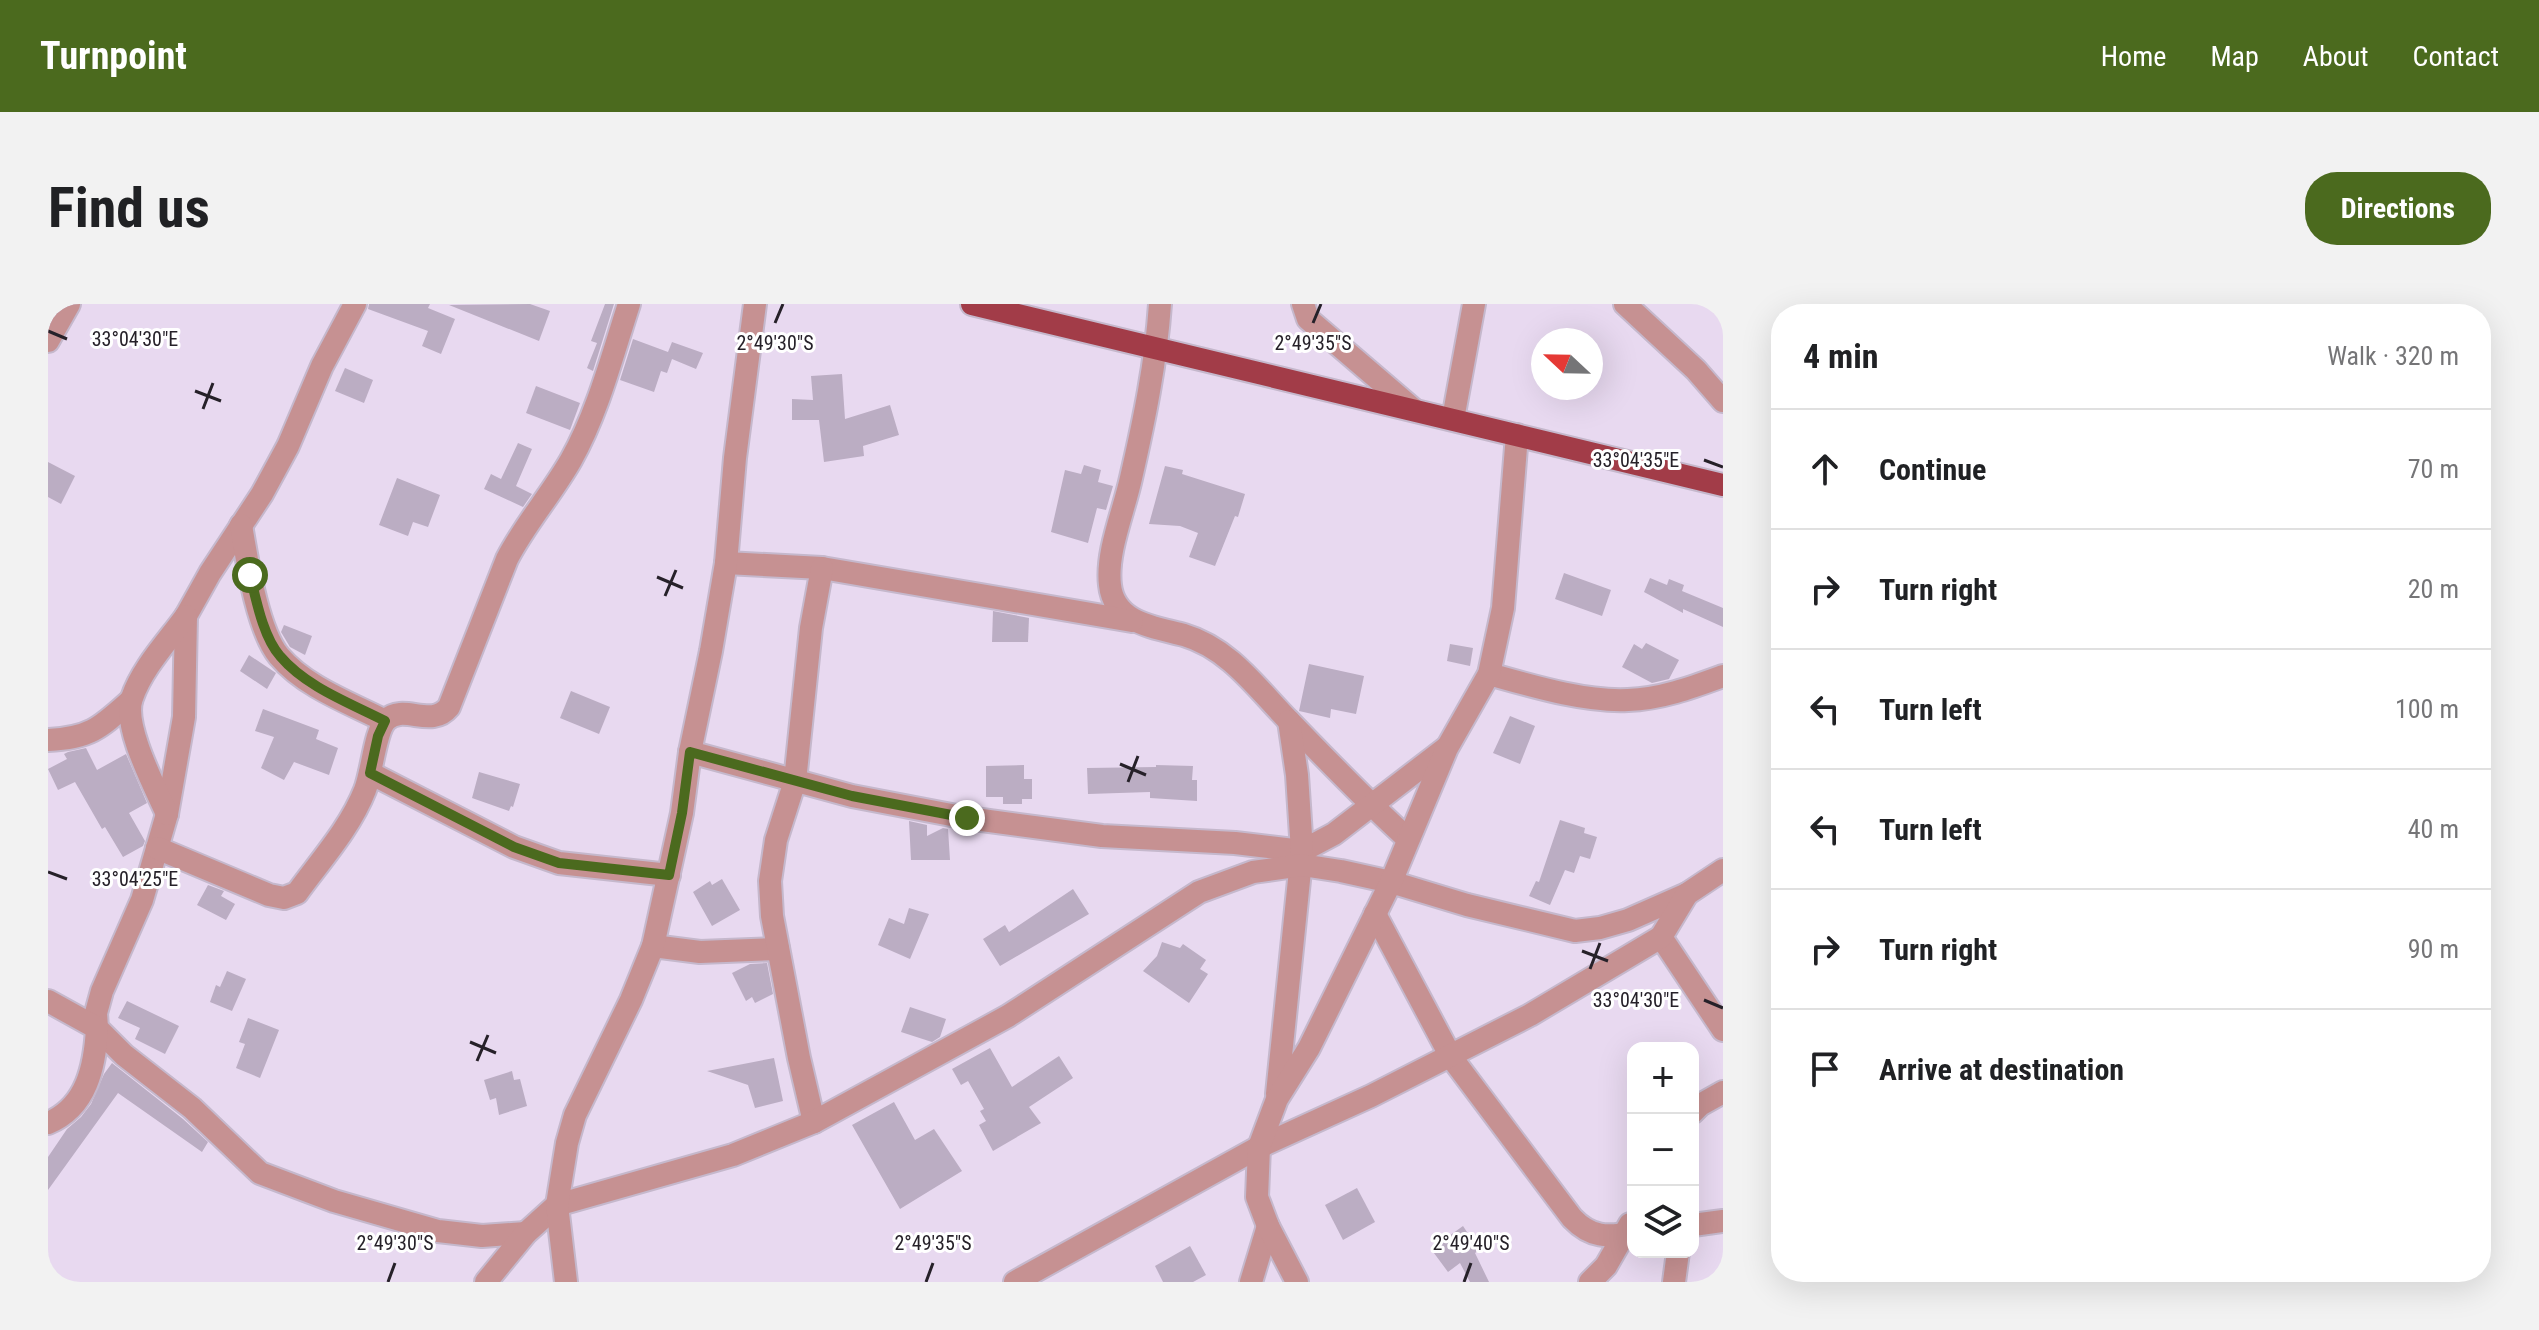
<!DOCTYPE html>
<html lang="en">
<head>
<meta charset="utf-8">
<style>
  :root { --surface:#fff; --page:#f2f2f2; --text:#202124; --muted:#757577; --line:#e0e0e0; --accent:#4b6a1e }
  body { margin:0; font-family:"Roboto Condensed",sans-serif; background:var(--page); color:var(--text) }
  .controls { position:absolute; right:24px; bottom:24px; display:grid; overflow:hidden; border-radius:16px; box-shadow:0 8px 32px #0002 }
  .controls button { width:72px; height:72px; display:grid; place-items:center; padding:0; border:0; border-bottom:2px solid var(--line); background:var(--surface); color:var(--text); font:40px sans-serif }
  .compass { position:absolute; left:1483px; top:24px; width:72px; height:72px; border-radius:50%; background:var(--surface); box-shadow:0 8px 32px #0002; rotate:292deg }
  .stop { position:absolute; width:24px; height:24px; margin:-18px; border:6px solid #4b6a1e; border-radius:50%; background:#fff }
  .stop.end { background:#4b6a1e; border-color:#fff; box-shadow:0 2px 8px #0008 }
  .list { margin:0; padding:0; list-style:none }
  h2 { display:flex; justify-content:space-between; align-items:center; height:104px; margin:0; padding:0 32px; font-size:34px }
  h2 small { font-size:26px; font-weight:400; color:var(--muted) }
  .list li { display:grid; grid-template-columns:52px 1fr auto; gap:24px; align-items:center; box-sizing:border-box; height:120px; padding:0 32px; border-top:2px solid var(--line) }
  .list b { display:block; font-size:30px; white-space:nowrap }
  .list em { font-size:26px; font-style:normal; color:var(--muted) }
  .icon { flex:none; width:44px; height:44px; fill:none; stroke:currentColor; stroke-width:2; stroke-linecap:round; stroke-linejoin:round }
  .map { position:relative; flex:none; width:1675px; height:978px; overflow:hidden; border-radius:32px }
  header { display:flex; align-items:center; gap:48px; box-sizing:border-box; height:112px; padding:0 40px; background:var(--accent); color:#fff }
  header strong { font-size:38px }
  nav { display:flex; gap:44px; margin-inline-start:auto; font-size:28px }
  .intro { display:flex; align-items:center; justify-content:space-between; box-sizing:border-box; height:192px; padding:0 48px }
  h1 { margin:0; font-size:56px }
  .button { padding:20px 36px; border-radius:32px; background:var(--accent); color:#fff; font-size:28px; font-weight:700 }
  main { display:flex; gap:48px; padding:0 48px }
  aside { flex:1; background:var(--surface); border-radius:32px; box-shadow:0 8px 32px #0002 }
  .map>svg:first-child { display:block }
  .building { fill:#bbadc3 }
  .lines { fill:none; stroke-linecap:round; stroke-linejoin:round }
  .minor-casing { stroke:#c5b8cc; stroke-width:26 }
  .trunk-casing { stroke:#c5b8cc; stroke-width:26 }
  .minor { stroke:#c69192; stroke-width:22 }
  .trunk { stroke:#a23c48; stroke-width:22 }
  .route { stroke:#4b6a1e; stroke-width:10 }
  .ticks { fill:none; stroke:#262129; stroke-width:3 }
  .ticks-label { font-size:20px; text-anchor:middle; fill:#262129; stroke:#fff; stroke-width:6; stroke-linejoin:round; paint-order:stroke }
</style>
</head>
<body>
<header>
<strong>Turnpoint</strong>
<nav><a>Home</a><a>Map</a><a>About</a><a>Contact</a></nav>
</header>
<div class="intro"><h1>Find us</h1><a class="button">Directions</a></div>
<main>
<div class="map">
<svg width="1675" height="978" viewBox="0 0 1675 978">
  <rect width="100%" height="100%" fill="#e8d9f0"/>
  <g class="building">
    <polygon points="321,0 382,0 380,4 407,15 393,50 374,42 380,27 320,5"/>
    <polygon points="482,0 502,7 491,37 401,1"/>
    <polygon points="557,0 566,0 545,67 539,64 549,39 543,37"/>
    <polygon points="585,35 620,48 624,38 655,49 648,65 624,55 619,69 613,67 606,88 572,76"/>
    <polygon points="297,64 325,76 316,99 287,87"/>
    <polygon points="794,70 797,115 842,101 851,131 815,142 816,152 776,158 771,116 744,116 744,95 765,96 763,72"/>
    <polygon points="488,82 532,99 522,126 478,109"/>
    <polygon points="470,139 484,145 468,182 484,190 475,203 436,185 443,170 453,175"/>
    <polygon points="0,158 27,172 13,200 0,193"/>
    <polygon points="1036,161 1053,166 1050,178 1065,182 1058,206 1049,204 1040,239 1003,228 1017,166 1033,170"/>
    <polygon points="1117,162 1135,166 1134,170 1197,190 1190,213 1187,212 1167,262 1141,253 1150,229 1132,222 1101,220"/>
    <polygon points="349,174 392,191 380,223 365,218 360,232 331,221"/>
    <polygon points="1516,269 1563,286 1554,312 1507,295"/>
    <polygon points="1602,274 1619,281 1621,275 1636,281 1634,287 1675,304 1675,323 1635,305 1635,309 1596,288"/>
    <polygon points="945,307 981,314 980,338 944,338"/>
    <polygon points="236,321 264,332 257,351 242,343 233,328"/>
    <polygon points="1598,339 1631,356 1621,375 1604,379 1574,363 1586,340 1594,345"/>
    <polygon points="1402,340 1425,344 1422,362 1399,357"/>
    <polygon points="201,351 228,369 219,385 192,367"/>
    <polygon points="1261,360 1316,372 1308,410 1283,405 1282,414 1251,407"/>
    <polygon points="523,387 562,403 551,430 512,414"/>
    <polygon points="215,405 271,426 268,435 290,444 281,471 246,458 236,476 213,464 226,433 207,427"/>
    <polygon points="1462,412 1487,422 1472,460 1445,449"/>
    <polygon points="38,444 49,466 78,450 99,499 81,509 97,537 95,542 75,553 57,523 54,525 27,478 10,486 0,465 19,455 16,450 20,448"/>
    <polygon points="976,461 976,475 984,475 984,495 974,495 974,500 955,500 955,493 938,493 938,462"/>
    <polygon points="1108,461 1145,462 1144,476 1149,476 1149,497 1102,494 1102,488 1040,490 1039,464 1108,463"/>
    <polygon points="431,468 472,480 465,503 463,502 461,507 424,494"/>
    <polygon points="1512,516 1537,524 1536,529 1549,533 1542,555 1532,552 1526,569 1517,566 1502,601 1481,592 1488,577 1491,578"/>
    <polygon points="861,517 879,521 879,532 895,524 900,525 902,556 863,556"/>
    <polygon points="674,575 692,606 664,622 645,588 662,577 664,581"/>
    <polygon points="160,581 176,587 173,592 187,600 178,616 149,601"/>
    <polygon points="1025,585 1041,610 952,662 935,635 957,621 961,628"/>
    <polygon points="861,604 881,610 862,655 830,641 841,614 856,620"/>
    <polygon points="1114,638 1132,644 1135,640 1158,656 1152,665 1160,670 1141,699 1095,667 1109,652"/>
    <polygon points="719,659 725,690 707,699 704,693 698,697 684,669 702,660"/>
    <polygon points="179,667 198,675 184,707 162,698 168,681 172,683"/>
    <polygon points="79,697 131,722 117,750 87,735 92,724 70,714"/>
    <polygon points="862,703 898,715 892,733 884,738 853,728"/>
    <polygon points="200,714 231,726 212,774 188,764 197,740 191,738"/>
    <polygon points="942,744 964,783 1011,752 1025,774 981,803 993,819 945,847 931,821 938,817 932,807 936,805 920,777 913,781 904,765"/>
    <polygon points="726,754 735,797 707,804 700,781 659,767"/>
    <polygon points="64,759 135,815 160,838 154,848 70,789 0,886 0,853 19,825 33,813 43,800 56,770"/>
    <polygon points="464,767 466,776 472,775 479,802 451,811 448,794 442,796 436,776"/>
    <polygon points="846,798 867,836 886,825 914,867 852,905 804,821"/>
    <polygon points="1309,884 1327,918 1295,936 1277,901"/>
    <polygon points="1415,922 1431,946 1427,949 1441,978 1422,978 1412,959 1400,968 1383,945"/>
    <polygon points="1142,942 1158,971 1145,978 1115,978 1107,962"/>
  </g>
  <g class="lines">
    <g class="minor-casing">
      <g id="minor">
        <polyline points="307,0 274,62 240,142 214,190 162,269 138,312 136,413 119,510 94,596 54,687 48,709 49,724 76,751 144,804 212,869 286,897 390,927 434,932 478,929"/>
        <path d="M 1112,0 C 1108,59 1096,117 1083,174 C 1076,207 1058,248 1062,281 C 1066,319 1106,323 1136,331 C 1183,345 1210,386 1243,419 C 1281,458 1319,498 1360,535"/>
        <polyline points="1255,0 1260,15 1365,105"/>
        <polyline points="1577,0 1648,66 1675,97"/>
        <polyline points="0,37 21,0"/>
        <polyline points="1405,115 1426,0"/>
        <path d="M 193,221 C 199,256 209,325 231,352 C 257,383 302,399 337,417"/>
        <polyline points="678,259 774,264 1084,317"/>
        <path d="M 1441,370 C 1484,382 1536,398 1580,396 C 1613,395 1645,383 1675,372"/>
        <path d="M 0,436 C 42,434 52,424 82,397"/>
        <polyline points="642,448 804,492 919,514 1054,532 1187,539 1254,547 1286,530 1398,444"/>
        <polyline points="322,469 466,543 511,559 621,571"/>
        <path d="M 119,510 C 107,483 74,421 84,394 C 94,364 120,337 138,312"/>
        <path d="M 109,544 L 221,591 L 236,594 L 249,589 C 273,556 302,524 317,486 C 324,469 327,427 338,416 C 356,399 383,425 401,403 L 459,255 C 477,220 503,191 523,156 C 550,108 564,52 581,0"/>
        <path d="M 1327,610 L 1403,753 L 1524,914 C 1543,934 1559,933 1585,929"/>
        <polyline points="1613,633 1675,726"/>
        <polyline points="605,642 652,648 730,645"/>
        <path d="M 0,697 L 49,724 C 47,762 39,803 0,819"/>
        <polyline points="1229,790 1254,547 1249,471 1241,417"/>
        <polyline points="1645,808 1652,801 1675,788"/>
        <polyline points="766,818 751,754 724,612 722,577 728,536 747,477 763,324 774,264"/>
        <polyline points="1645,921 1675,917"/>
        <polyline points="438,978 478,929 509,901 685,851 766,818 960,712 1151,588 1205,568 1254,561 1293,567 1343,578 1419,601 1527,627 1552,624 1580,616 1639,590"/>
        <polyline points="518,978 509,901 519,839 527,811 583,696 605,642 634,509 642,448 663,347 678,259 687,154 707,0"/>
        <polyline points="967,978 1211,843 1323,792 1482,711 1613,633 1639,590 1675,566"/>
        <polyline points="1203,978 1220,922"/>
        <polyline points="1249,978 1220,922 1209,893 1211,843 1229,795 1261,744 1343,578 1399,444 1441,370 1455,304 1469,131"/>
        <polyline points="1542,978 1558,962 1582,920"/>
        <polyline points="1626,978 1630,948"/>
      </g>
    </g>
    <g class="trunk-casing">
      <polyline id="trunk" points="924,0 1675,181"/>
    </g>
    <use href="#minor" class="minor"/>
    <use href="#trunk" class="trunk"/>
  </g>
  <g class="lines">
    <path class="route" d="M 202,271 C 208,295 215,333 232,352 C 258,383 302,399 337,417 L 330,432 L 322,469 L 466,543 L 511,559 L 621,571 L 634,509 L 642,448 L 804,492 L 919,514"/>
  </g>
  <path class="ticks" d="M 727,19 L 735,0M 1265,19 L 1273,0M 0,27 L 19,35M 147,87 L 173,97M 155,105 L 165,79M 1656,156 L 1675,163M 609,273 L 635,284M 617,292 L 628,266M 1072,460 L 1098,471M 1080,478 L 1090,452M 0,568 L 19,575M 1534,647 L 1560,657M 1542,665 L 1552,639M 1656,696 L 1675,704M 422,738 L 448,749M 429,757 L 440,731M 340,978 L 347,959M 878,978 L 885,959M 1416,978 L 1423,959"/>
  <g class="ticks-label">
    <text x="87" y="42">33°04'30"E</text>
    <text x="727" y="46">2°49'30"S</text>
    <text x="1265" y="46">2°49'35"S</text>
    <text x="1588" y="163">33°04'35"E</text>
    <text x="87" y="582">33°04'25"E</text>
    <text x="1588" y="703">33°04'30"E</text>
    <text x="347" y="946">2°49'30"S</text>
    <text x="885" y="946">2°49'35"S</text>
    <text x="1423" y="946">2°49'40"S</text>
  </g>
</svg>
<div class="controls">
<button>+</button>
<button>−</button>
<button><svg class="icon" aria-label="layers" viewBox="0 0 24 24"><path d="M12 4l9 5-9 5-9-5zM3 14l9 5 9-5"/></svg></button>
</div>
<svg class="compass" viewBox="-18 -18 36 36"><path d="M0-13l5 13h-10z" fill="#e53935"/><path d="M0 13l5-13h-10z" fill="#757577"/></svg>
<div class="stop" style="left:202px;top:271px"></div>
<div class="stop end" style="left:919px;top:514px"></div>
</div>
<aside>
<h2>4 min<small>Walk · 320 m</small></h2>
<ul class="list">
<li><svg class="icon" aria-label="ahead" viewBox="0 0 24 24"><path d="M12 20V5M6 11l6-6 6 6"/></svg><div><b>Continue</b></div><em>70 m</em></li>
<li><svg class="icon" aria-label="right" viewBox="0 0 24 24"><path d="M7 20v-9h11M14 6l5 5-5 5"/></svg><div><b>Turn right</b></div><em>20 m</em></li>
<li><svg class="icon" aria-label="left" viewBox="0 0 24 24"><path d="M17 20v-9H6M10 6l-5 5 5 5"/></svg><div><b>Turn left</b></div><em>100 m</em></li>
<li><svg class="icon" aria-label="left" viewBox="0 0 24 24"><path d="M17 20v-9H6M10 6l-5 5 5 5"/></svg><div><b>Turn left</b></div><em>40 m</em></li>
<li><svg class="icon" aria-label="right" viewBox="0 0 24 24"><path d="M7 20v-9h11M14 6l5 5-5 5"/></svg><div><b>Turn right</b></div><em>90 m</em></li>
<li><svg class="icon" aria-label="arrive" viewBox="0 0 24 24"><path d="M6 21V4h12l-3 4 3 4H6"/></svg><div><b>Arrive at destination</b></div></li>
</ul>
</aside>
</main>
</body>
</html>
